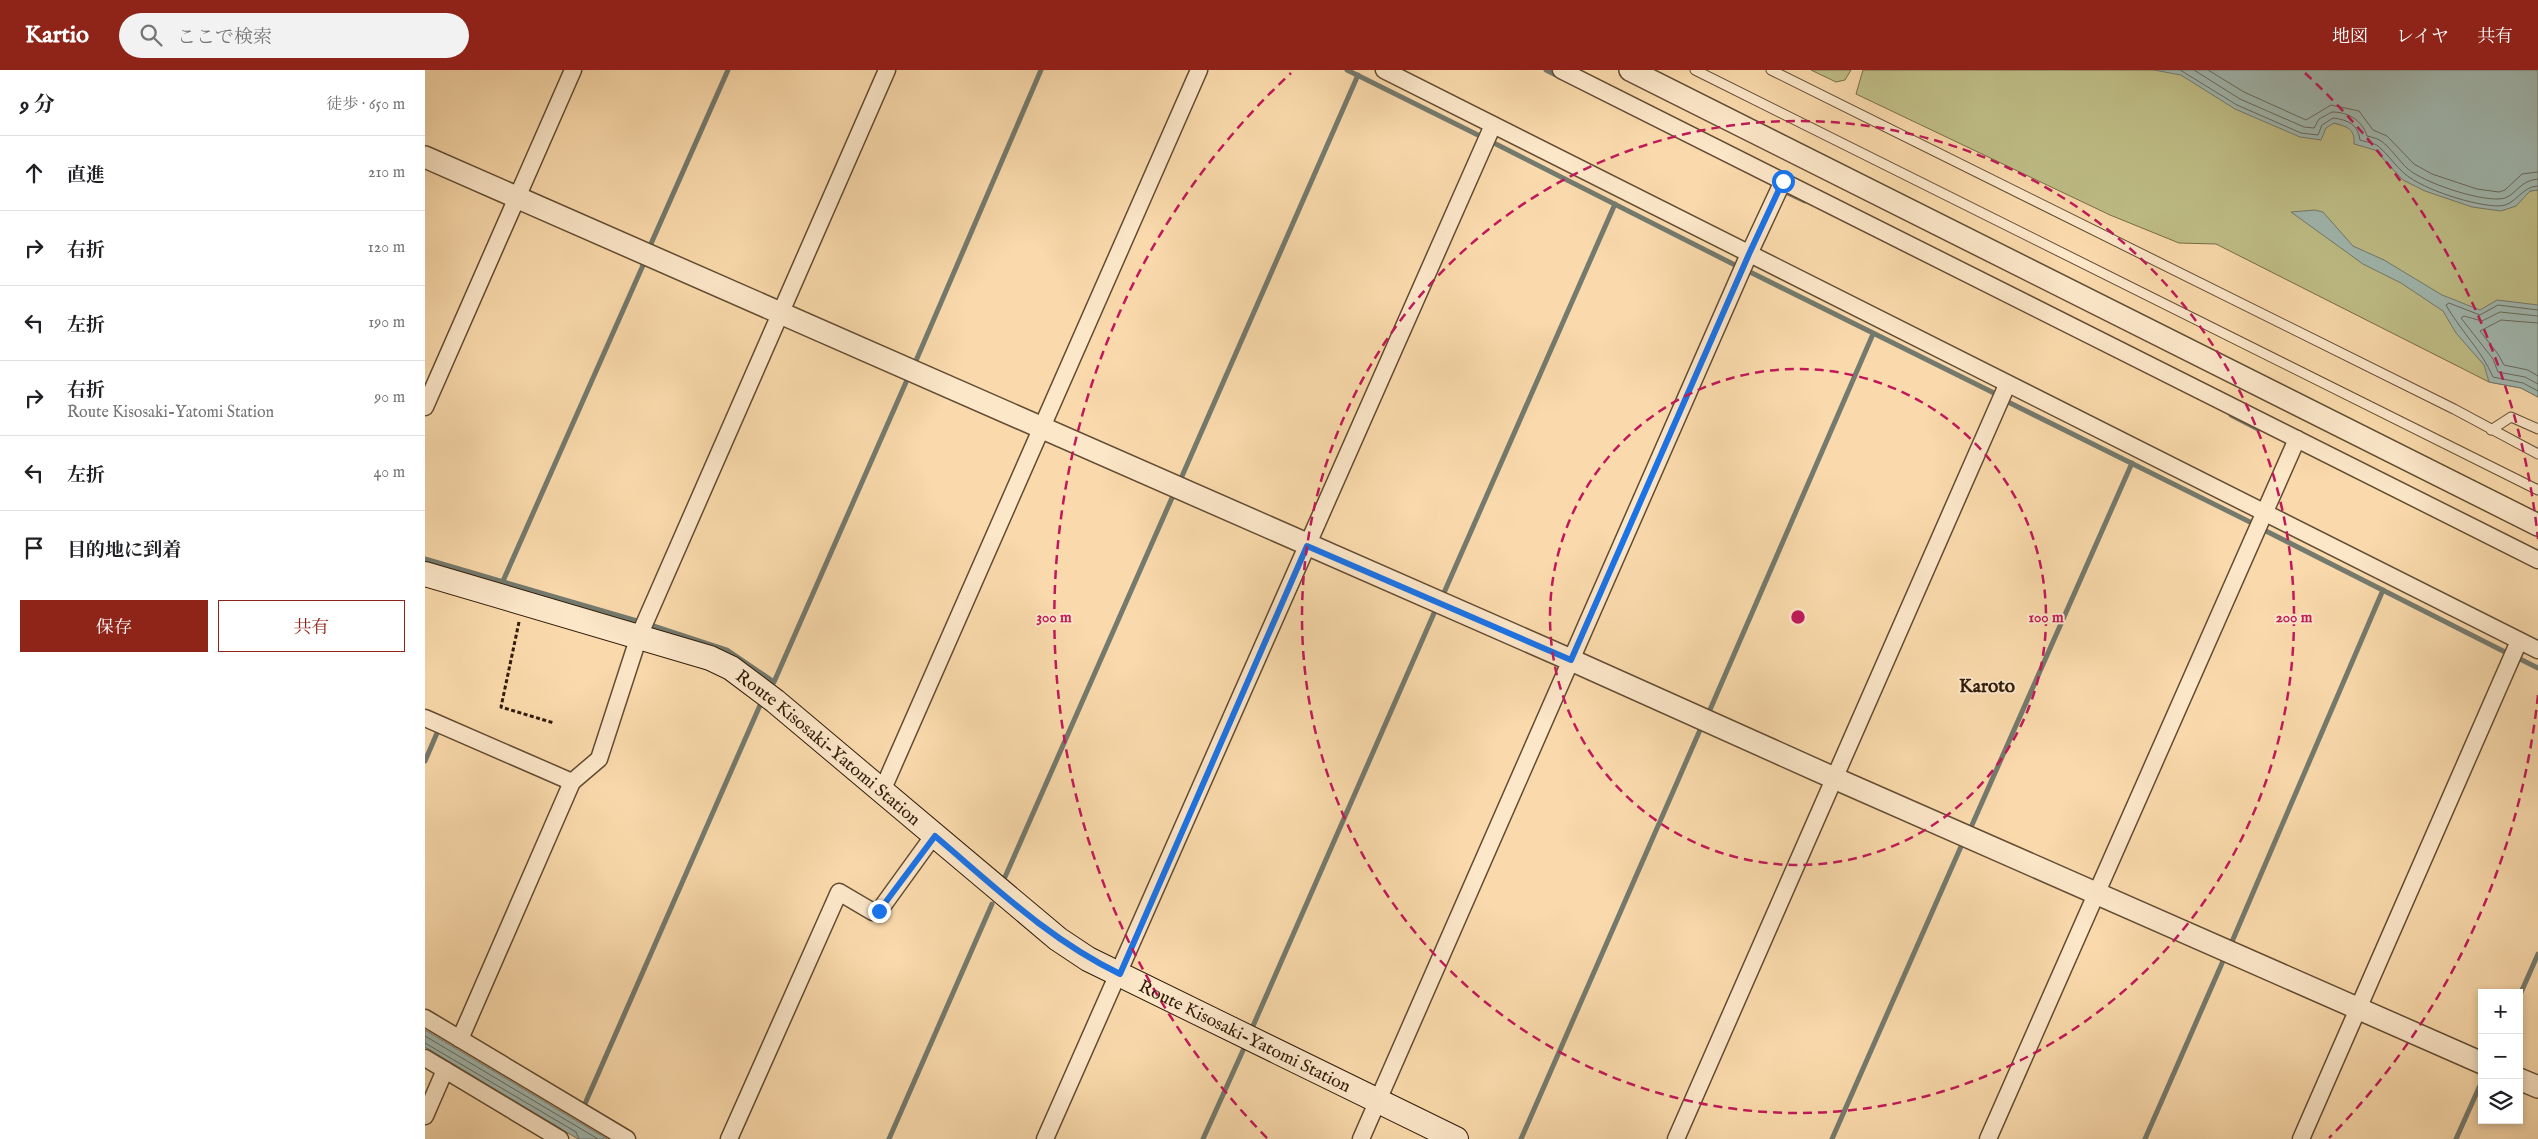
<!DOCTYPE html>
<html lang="ja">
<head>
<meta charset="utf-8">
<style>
  :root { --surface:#fff; --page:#f2f2f2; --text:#202124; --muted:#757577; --line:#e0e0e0; --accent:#8f2418 }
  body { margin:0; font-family:"IM FELL English","Noto Serif JP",serif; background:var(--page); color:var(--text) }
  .controls { position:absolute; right:15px; bottom:15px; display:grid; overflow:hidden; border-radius:0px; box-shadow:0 2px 8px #0003 }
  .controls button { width:45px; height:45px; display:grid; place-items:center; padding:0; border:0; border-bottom:1px solid var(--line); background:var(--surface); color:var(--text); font:25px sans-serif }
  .stop { position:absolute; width:15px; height:15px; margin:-11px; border:4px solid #1a73e8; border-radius:50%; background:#fff }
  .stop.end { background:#1a73e8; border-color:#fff; box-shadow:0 1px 5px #0008 }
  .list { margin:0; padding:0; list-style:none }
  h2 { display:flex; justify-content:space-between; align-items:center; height:65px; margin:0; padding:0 20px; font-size:21px }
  h2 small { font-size:16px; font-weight:400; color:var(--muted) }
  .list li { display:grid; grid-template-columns:32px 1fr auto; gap:15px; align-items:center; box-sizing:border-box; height:75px; padding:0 20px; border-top:1px solid var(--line) }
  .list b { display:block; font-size:19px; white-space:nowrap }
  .list p { margin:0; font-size:16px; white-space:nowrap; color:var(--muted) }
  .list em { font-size:16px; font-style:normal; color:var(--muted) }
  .actions { display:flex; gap:10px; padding:15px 20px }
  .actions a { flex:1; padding:11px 0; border:1px solid var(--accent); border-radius:0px; text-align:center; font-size:18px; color:var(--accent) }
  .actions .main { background:var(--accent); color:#fff }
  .icon { flex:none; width:28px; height:28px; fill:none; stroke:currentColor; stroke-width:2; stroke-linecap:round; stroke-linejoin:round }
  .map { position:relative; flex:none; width:2113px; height:1069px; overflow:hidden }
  header { display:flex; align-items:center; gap:30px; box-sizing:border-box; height:70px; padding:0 25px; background:var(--accent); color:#fff }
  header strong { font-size:24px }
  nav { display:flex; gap:28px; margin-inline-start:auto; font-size:18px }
  .search { width:350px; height:45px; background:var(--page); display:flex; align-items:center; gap:12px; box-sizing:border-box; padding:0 18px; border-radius:28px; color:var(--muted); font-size:19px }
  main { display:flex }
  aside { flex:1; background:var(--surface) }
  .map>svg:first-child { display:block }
  .green { fill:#c0bf88; stroke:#786e48 }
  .water { fill:#a1b9b2; stroke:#747a6e }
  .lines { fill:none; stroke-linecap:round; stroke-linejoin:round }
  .shore { stroke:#686a5e; stroke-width:1 }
  .stream { stroke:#747a6e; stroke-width:5 }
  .service-casing { stroke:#624c32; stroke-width:11 }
  .minor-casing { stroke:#624c32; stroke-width:19 }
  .tertiary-casing { stroke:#624c32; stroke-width:24 }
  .secondary-casing { stroke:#301c09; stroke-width:26 }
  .path { stroke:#301c09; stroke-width:3; stroke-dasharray:4 2.5; stroke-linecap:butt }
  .service { stroke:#fce7c9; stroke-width:9 }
  .minor { stroke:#fce7c9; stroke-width:16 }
  .tertiary { stroke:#fce7c9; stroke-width:21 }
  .secondary { stroke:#fce7c9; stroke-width:24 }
  .route { stroke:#1a73e8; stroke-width:6 }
  .ring { fill:none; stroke:#c2185b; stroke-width:2.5; stroke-dasharray:9 6 }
  .labels { text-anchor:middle; stroke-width:4; stroke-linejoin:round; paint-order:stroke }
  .street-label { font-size:18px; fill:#301c09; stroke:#fce7c9 }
  .neighbourhood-label { font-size:19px; font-weight:bold; fill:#301c09; stroke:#fce7c9 }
  .centre { fill:#c2185b; stroke:#fce7c9; stroke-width:2.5 }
  .ring-label { font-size:15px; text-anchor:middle; font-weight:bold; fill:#c2185b; stroke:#fce7c9; stroke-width:4; stroke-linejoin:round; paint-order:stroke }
</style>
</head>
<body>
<header>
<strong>Kartio</strong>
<div class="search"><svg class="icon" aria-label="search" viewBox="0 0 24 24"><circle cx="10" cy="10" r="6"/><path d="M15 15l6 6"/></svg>ここで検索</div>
<nav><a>地図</a><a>レイヤ</a><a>共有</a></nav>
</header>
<main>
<aside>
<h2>9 分<small>徒歩 · 650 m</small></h2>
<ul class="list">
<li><svg class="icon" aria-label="ahead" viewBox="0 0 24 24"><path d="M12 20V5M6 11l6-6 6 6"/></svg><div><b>直進</b></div><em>210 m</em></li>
<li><svg class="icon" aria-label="right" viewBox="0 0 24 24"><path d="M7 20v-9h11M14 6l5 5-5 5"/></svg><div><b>右折</b></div><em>120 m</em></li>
<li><svg class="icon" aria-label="left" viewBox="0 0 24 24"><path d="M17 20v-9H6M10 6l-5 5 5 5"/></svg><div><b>左折</b></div><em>190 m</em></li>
<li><svg class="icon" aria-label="right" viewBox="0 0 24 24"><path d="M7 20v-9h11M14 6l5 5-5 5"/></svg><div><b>右折</b><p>Route Kisosaki-Yatomi Station</p></div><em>90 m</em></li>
<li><svg class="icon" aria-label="left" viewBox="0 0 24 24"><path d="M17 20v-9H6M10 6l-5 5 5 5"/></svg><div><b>左折</b></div><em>40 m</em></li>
<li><svg class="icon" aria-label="arrive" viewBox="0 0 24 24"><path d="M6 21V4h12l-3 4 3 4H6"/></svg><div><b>目的地に到着</b></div></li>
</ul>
<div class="actions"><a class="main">保存</a><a>共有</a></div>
</aside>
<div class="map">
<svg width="2113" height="1069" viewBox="0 0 2113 1069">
  <rect width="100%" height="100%" fill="#fadaac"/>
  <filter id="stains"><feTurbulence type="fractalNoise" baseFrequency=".004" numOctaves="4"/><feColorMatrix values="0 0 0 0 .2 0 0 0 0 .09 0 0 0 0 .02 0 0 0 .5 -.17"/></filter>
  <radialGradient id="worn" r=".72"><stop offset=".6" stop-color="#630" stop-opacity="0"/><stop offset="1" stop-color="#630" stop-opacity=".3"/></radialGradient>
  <g class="green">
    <polygon points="1386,0 1426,0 1420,10 1411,12"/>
    <polygon points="1438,0 1761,0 1867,42 1924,57 2105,121 2113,120 2113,327 2096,318 2064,312 1791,174 1754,173 1685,145 1431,24"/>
  </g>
  <g class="water">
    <path d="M 1729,0 L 2113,0 L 2113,120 L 2105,121 L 2091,136 L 2076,141 L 2047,137 L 2000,121 L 1978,110 L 1950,80 L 1929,74 C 1930,59 1923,57 1909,53 L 1901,58 L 1896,70 L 1875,67 L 1810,39 L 1756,5 Z"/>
    <polygon points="1890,140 1898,142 1928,176 1959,190 2017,225 2055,240 2072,230 2113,235 2113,327 2096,318 2064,312 2059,295 2031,263 2018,241 1976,213 1938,194 1866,142"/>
    <polygon points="0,960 182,1069 153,1069 0,977"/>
  </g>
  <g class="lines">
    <g class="shore">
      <path d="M 1755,0 L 1812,35 L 1876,63 L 1893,65 L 1897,55 L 1908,48 C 1924,50 1933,55 1935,70 C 1941,72 1949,73 1953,76 C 1963,84 1970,96 1980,104 C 1999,120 2050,136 2074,136 C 2091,136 2096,116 2113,116"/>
      <path d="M 1769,0 L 1815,29 L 1879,57 L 1889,58 L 1894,49 L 1907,42 C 1923,42 1937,50 1942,66 C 1946,67 1952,68 1956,71 C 1965,77 1974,91 1983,99 C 2000,113 2051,130 2074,129 C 2090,129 2093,110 2113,109"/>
      <polyline points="1783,0 1819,22 1881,50 1906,35 1934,41 1948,60 1962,66 1989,94 2007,104 2052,119 2074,122 2080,120 2097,104 2113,102"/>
      <path d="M 2113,240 L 2073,235 L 2055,245 L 2024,233 L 2021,235 C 2035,260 2057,281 2068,307 L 2098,313 L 2113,321"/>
      <polyline points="2113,246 2075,242 2057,251 2039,246 2036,248 2068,289 2073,302 2100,307 2113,314"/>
      <polyline points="2113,253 2076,250 2055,261 2073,284 2079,295 2103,300 2113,306"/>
      <polyline points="0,966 173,1069"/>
      <polyline points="0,973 151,1062 154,1069"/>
    </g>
    <g class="stream">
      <polyline points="922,0 1055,66"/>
      <polyline points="1121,0 1135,7"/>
      <polyline points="1067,72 1310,195"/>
      <polyline points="1363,123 1380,131"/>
      <polyline points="225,176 303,0"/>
      <polyline points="1325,202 1573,325"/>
      <polyline points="490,293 616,0"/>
      <polyline points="1581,331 1827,453"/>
      <polyline points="1806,345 1833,359"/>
      <polyline points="754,413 933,5"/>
      <polyline points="1837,459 2084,584"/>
      <polyline points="0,489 212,551"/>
      <polyline points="78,511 219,193"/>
      <polyline points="1018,525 1190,134"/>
      <polyline points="229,556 302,580 349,612 482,310"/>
      <polyline points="2093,588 2113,598"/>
      <polyline points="1284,642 1448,264"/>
      <polyline points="0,691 12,663"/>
      <polyline points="1547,755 1707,393"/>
      <polyline points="580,807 750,421"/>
      <polyline points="1806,874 1958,520"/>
      <polyline points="2094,927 2113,884"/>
      <polyline points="828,956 1010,541"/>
      <polyline points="159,1036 336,633"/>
      <polyline points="464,1069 567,834"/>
      <polyline points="778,1069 820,976"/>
      <polyline points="1096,1069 1275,660"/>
      <polyline points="1407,1069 1538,772"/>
      <polyline points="1720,1069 1798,891"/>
      <polyline points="2031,1069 2057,1011"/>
    </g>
    <g class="service-casing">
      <g id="service">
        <polyline points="1270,0 2113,420"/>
        <polyline points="1346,0 2029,339 2113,384"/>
        <polyline points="2066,360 2086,347 2113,359"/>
      </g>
    </g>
    <g class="minor-casing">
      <g id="minor">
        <polyline points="959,0 2113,580"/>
        <polyline points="1136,0 2113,490"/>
        <polyline points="0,337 148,0"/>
        <polyline points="0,648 147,712 174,689 214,566 462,0"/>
        <polyline points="457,721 774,0"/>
        <polyline points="0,948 202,1069"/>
        <polyline points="35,969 147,712"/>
        <polyline points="0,988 135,1069"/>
        <polyline points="0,1046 20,1000"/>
        <polyline points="304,1069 414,822 448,842 454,841 509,765"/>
        <polyline points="620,1069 1068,55"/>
        <polyline points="936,1069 1324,184 1358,111"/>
        <polyline points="1251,1069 1582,315"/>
        <polyline points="1563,1069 1872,369"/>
        <polyline points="1876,1069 2094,571"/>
      </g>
    </g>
    <g class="tertiary-casing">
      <g id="tertiary">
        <polyline points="1205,0 2113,455"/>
        <polyline points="0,87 1146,590 1409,708 2057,993"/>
        <polyline points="2094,1009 2113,1017"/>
      </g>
    </g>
    <g class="secondary-casing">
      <g id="secondary">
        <path id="s1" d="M 0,504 L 285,588 L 306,598 L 350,631 L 633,869 L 663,889 L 1031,1069"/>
      </g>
    </g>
    <polyline class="path" points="94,552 76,637 129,653"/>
    <use href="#service" class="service"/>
    <use href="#minor" class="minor"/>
    <use href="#tertiary" class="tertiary"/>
    <use href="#secondary" class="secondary"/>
  </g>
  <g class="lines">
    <path class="route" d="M 454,841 L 510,766 C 570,817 623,869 695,904 L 882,476 L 1146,590 L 1324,184 L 1358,111"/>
  </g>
  <g class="ring">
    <circle cx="1373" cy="547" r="248"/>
    <circle cx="1373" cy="547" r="496"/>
    <path d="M2113 625A744 744 0 0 1 1904 1068M842 1068A744 744 0 0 1 866 3M1880 3A744 744 0 0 1 2113 469"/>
  </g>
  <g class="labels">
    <g class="street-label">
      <text dy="6" stroke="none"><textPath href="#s1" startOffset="446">Route Kisosaki-Yatomi Station</textPath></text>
      <text dy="6" stroke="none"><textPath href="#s1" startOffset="956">Route Kisosaki-Yatomi Station</textPath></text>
    </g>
    <g class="neighbourhood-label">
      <text x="1562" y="622">Karoto</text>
    </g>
  </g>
  <circle cx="1373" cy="547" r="8" class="centre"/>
  <g class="ring-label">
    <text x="1621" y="552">100 m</text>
    <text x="1869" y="552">200 m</text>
    <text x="629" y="552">300 m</text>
  </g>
  <rect width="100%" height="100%" filter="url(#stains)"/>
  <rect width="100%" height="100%" fill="url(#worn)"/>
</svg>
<div class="controls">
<button>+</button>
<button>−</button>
<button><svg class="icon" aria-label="layers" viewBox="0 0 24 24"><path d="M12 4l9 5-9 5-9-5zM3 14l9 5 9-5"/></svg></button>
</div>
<div class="stop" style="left:1358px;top:111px"></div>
<div class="stop end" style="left:454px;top:841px"></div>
</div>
</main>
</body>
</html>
